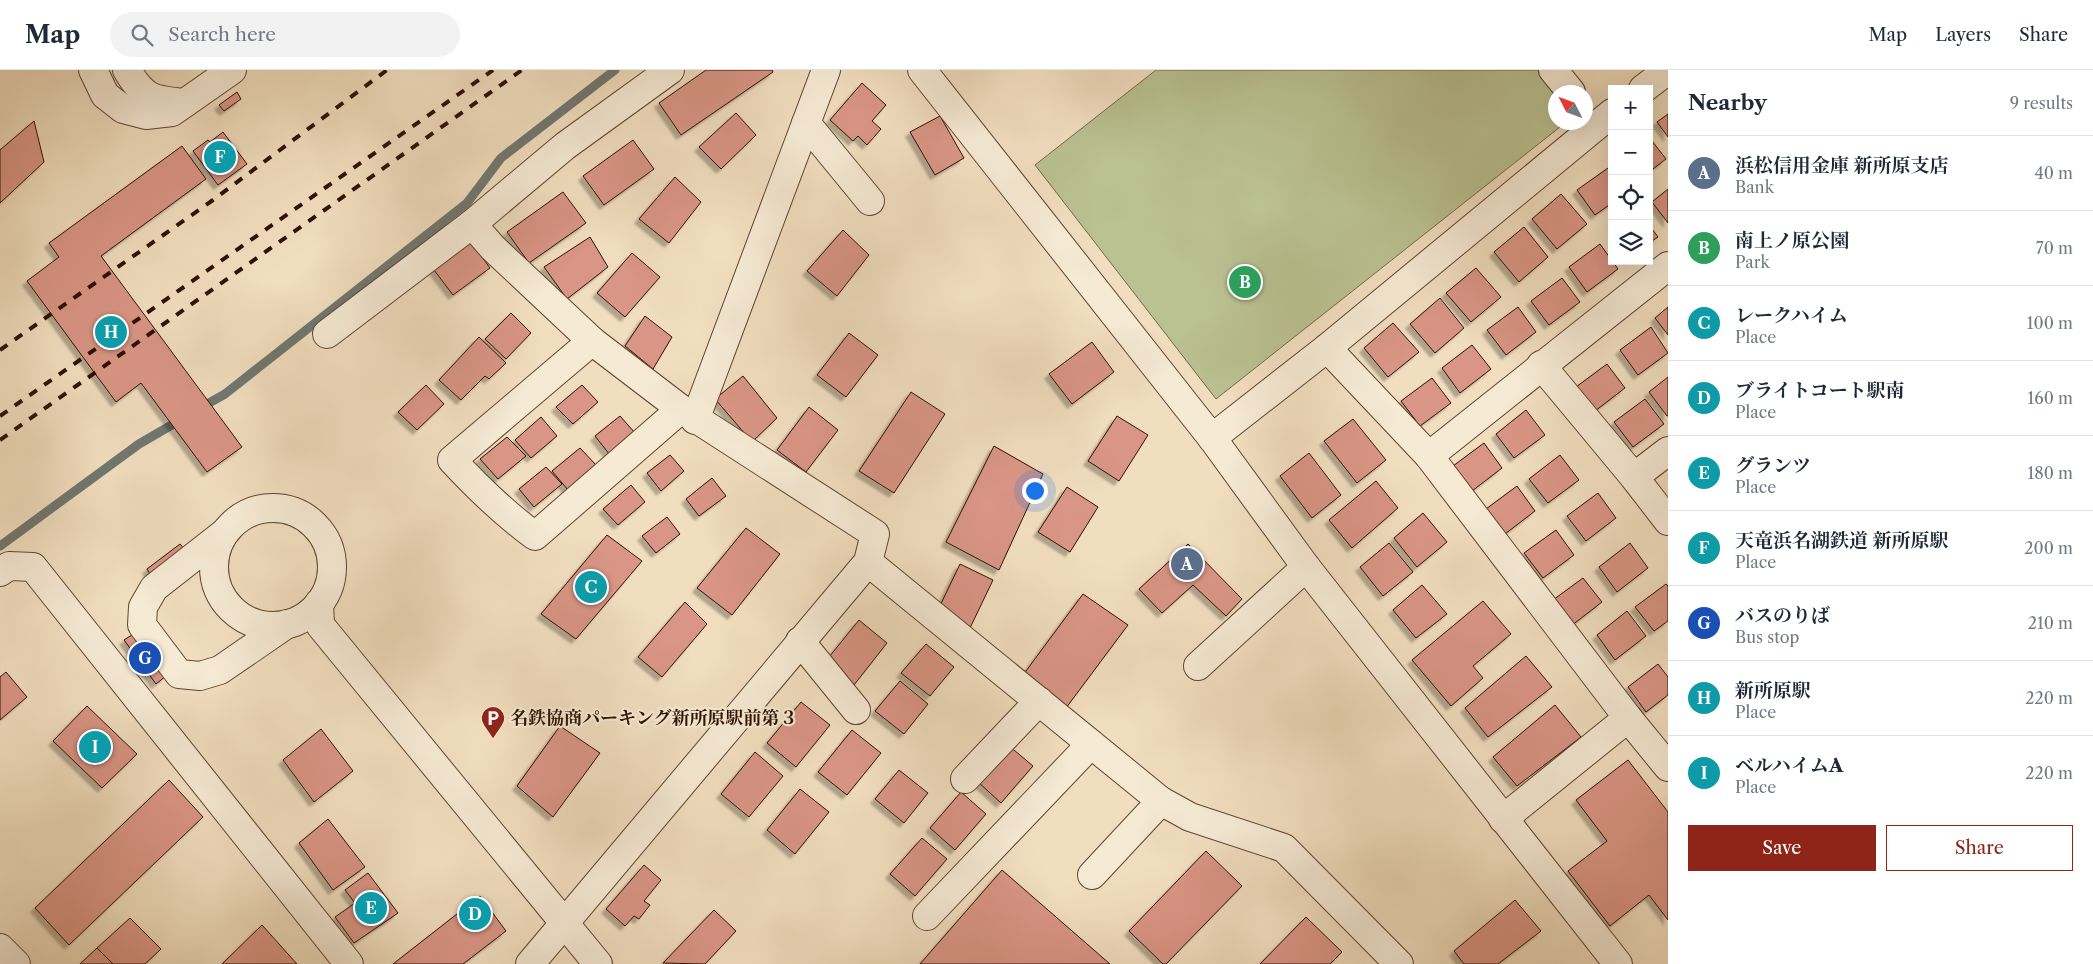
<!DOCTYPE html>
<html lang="en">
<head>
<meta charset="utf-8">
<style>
  :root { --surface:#fff; --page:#f2f2f3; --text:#1f2937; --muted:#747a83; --line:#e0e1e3; --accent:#8f2418 }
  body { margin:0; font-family:"Libre Caslon Text","Noto Serif JP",serif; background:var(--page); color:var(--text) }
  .controls { position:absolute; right:15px; top:15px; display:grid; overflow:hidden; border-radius:0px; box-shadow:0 5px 20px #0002 }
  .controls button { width:45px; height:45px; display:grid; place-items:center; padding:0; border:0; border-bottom:1px solid var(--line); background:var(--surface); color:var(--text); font:25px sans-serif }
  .compass { position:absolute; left:1548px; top:15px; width:45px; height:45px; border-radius:50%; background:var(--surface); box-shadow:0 5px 20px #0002; rotate:312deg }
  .you { position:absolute; left:1034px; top:420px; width:18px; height:18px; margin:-12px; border:4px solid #fff; border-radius:50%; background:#1a73e8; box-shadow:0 0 0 8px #1a73e833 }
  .badge { display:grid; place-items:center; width:32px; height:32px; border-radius:50%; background:var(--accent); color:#fff; font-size:16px; font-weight:700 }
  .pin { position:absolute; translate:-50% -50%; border:2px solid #fff; box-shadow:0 1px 5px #0006 }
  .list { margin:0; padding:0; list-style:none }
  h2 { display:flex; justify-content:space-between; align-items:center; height:65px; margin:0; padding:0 20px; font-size:21px }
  h2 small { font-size:16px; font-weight:400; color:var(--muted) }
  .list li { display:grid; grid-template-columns:32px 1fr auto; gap:15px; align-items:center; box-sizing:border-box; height:75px; padding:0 20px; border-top:1px solid var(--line) }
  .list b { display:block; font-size:19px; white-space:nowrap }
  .list p { margin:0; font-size:16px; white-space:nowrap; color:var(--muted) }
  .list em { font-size:16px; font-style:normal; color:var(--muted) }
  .actions { display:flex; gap:10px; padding:15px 20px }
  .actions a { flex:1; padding:11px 0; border:1px solid var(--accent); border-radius:0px; text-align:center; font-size:18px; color:var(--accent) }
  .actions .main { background:var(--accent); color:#fff }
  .icon { flex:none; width:28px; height:28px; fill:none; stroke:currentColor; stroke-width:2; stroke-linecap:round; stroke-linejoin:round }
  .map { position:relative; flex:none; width:1668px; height:894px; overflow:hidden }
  header { display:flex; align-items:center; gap:30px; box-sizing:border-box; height:70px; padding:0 25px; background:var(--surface); border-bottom:1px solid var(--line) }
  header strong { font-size:24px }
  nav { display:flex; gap:28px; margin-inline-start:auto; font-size:18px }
  .search { width:350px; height:45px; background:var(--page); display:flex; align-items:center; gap:12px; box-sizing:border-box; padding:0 18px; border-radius:28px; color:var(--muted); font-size:19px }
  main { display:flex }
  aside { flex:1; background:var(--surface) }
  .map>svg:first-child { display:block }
  .green { fill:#bac192; stroke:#74684a }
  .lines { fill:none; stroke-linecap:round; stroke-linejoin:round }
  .stream { stroke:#707770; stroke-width:9 }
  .building { fill:#d99585; stroke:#2f1003; filter:url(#shadow) }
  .minor-casing { stroke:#604432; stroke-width:30 }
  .minor { stroke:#f6ead5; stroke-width:28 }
  .rail { stroke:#2f1003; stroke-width:4; stroke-dasharray:9 9; stroke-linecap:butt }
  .labels { text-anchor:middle; stroke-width:4.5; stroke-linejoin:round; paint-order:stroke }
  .poi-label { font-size:18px; font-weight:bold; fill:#2f1003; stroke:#f6ead5; text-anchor:start }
</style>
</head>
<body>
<header>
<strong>Map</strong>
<div class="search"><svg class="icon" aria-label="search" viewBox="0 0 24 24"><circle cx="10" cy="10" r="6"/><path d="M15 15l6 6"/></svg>Search here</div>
<nav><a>Map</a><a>Layers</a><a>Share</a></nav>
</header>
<main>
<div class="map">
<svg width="1668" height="894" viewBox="0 0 1668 894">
  <defs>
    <filter id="shadow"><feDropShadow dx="-4.5" dy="4.5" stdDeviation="1" flood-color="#0004"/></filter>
  </defs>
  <rect width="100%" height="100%" fill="#f1debf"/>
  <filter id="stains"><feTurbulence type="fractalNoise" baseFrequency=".004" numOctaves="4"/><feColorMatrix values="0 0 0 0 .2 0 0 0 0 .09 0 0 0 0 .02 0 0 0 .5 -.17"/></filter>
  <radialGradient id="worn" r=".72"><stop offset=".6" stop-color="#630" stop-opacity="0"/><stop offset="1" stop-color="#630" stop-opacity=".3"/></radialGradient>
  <polygon class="green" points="1156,0 1538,0 1556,22 1556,52 1565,53 1216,329 1035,95"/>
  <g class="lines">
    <g class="stream">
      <polyline points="200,338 225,324 467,133 501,88 615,0"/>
      <polyline points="0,476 139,374 182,349"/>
    </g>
  </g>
  <g class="building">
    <polygon points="706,0 772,0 773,2 681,65 659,33"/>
    <polygon points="862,13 886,35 872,51 881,59 867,75 858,66 853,71 830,50"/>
    <polygon points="237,22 241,29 224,41 219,35"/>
    <polygon points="736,43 756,65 721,99 699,77"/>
    <polygon points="1668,44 1668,67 1657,52"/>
    <polygon points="940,46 964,88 935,105 910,62"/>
    <polygon points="34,51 44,92 0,133 0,80"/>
    <polygon points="223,62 247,94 218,115 193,81 208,70 210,72"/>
    <polygon points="1649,67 1666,89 1649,102"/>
    <polygon points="633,70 654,99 604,135 583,106"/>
    <polygon points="182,76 206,109 101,186 242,377 207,402 141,313 116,332 27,211 59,187 49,173"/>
    <polygon points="1608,98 1612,103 1612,133 1595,145 1577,120"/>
    <polygon points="675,107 701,132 669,173 639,149"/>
    <polygon points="1668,119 1668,153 1652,132"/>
    <polygon points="563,122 586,153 529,193 507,162"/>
    <polygon points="1561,124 1587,154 1557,179 1532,149"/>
    <polygon points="1649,155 1658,167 1649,173"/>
    <polygon points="1524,157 1548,187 1519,212 1494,182"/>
    <polygon points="843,160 869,185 837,226 807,201"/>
    <polygon points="590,167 608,197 567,229 544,197"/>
    <polygon points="471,172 490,198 453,225 434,200"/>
    <polygon points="1600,174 1618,199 1587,222 1569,197"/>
    <polygon points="632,183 660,207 625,247 597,223"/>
    <polygon points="1476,198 1501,227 1471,252 1446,223"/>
    <polygon points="1562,208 1580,232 1549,255 1531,231"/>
    <polygon points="1440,228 1464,258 1435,283 1410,254"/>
    <polygon points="1518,237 1536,262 1506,285 1487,260"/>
    <polygon points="1668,237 1668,265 1655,248"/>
    <polygon points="511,243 531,263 506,289 485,269"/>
    <polygon points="645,246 672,267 653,299 625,276"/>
    <polygon points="1393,253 1419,282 1388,307 1364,278"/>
    <polygon points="1651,257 1668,283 1638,305 1620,280"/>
    <polygon points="849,263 878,285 846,327 817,305"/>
    <polygon points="479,267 506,293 489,309 485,306 461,330 439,310"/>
    <polygon points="1092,272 1114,302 1072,334 1049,304"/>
    <polygon points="1472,275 1491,299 1460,323 1442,298"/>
    <polygon points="1607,294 1625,318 1595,341 1576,317"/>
    <polygon points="743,306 777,348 752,372 715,329"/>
    <polygon points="1668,307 1668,346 1667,346 1649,322"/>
    <polygon points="1432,308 1451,333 1420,356 1401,331"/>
    <polygon points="426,315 444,334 417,360 398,342"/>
    <polygon points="582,315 598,332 573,354 556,337"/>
    <polygon points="911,322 945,344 894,423 859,401"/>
    <polygon points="1645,329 1664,354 1633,377 1614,352"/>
    <polygon points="809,337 838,360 806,402 777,380"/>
    <polygon points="1526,340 1545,365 1514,388 1496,364"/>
    <polygon points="620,346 636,364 610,385 595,366"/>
    <polygon points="1117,346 1148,365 1119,411 1088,391"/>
    <polygon points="541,347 557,366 531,388 515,370"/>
    <polygon points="1353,349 1386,390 1357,413 1324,371"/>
    <polygon points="507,367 526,386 498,409 480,389"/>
    <polygon points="1484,373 1502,398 1472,421 1453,396"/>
    <polygon points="994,376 1043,404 999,500 946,472"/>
    <polygon points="580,378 597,396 568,420 552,401"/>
    <polygon points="1309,383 1341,425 1312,448 1280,406"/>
    <polygon points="670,385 684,401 661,421 647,403"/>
    <polygon points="1560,385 1579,410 1548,433 1529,409"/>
    <polygon points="546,397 562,414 534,437 519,419"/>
    <polygon points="712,408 726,426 699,446 686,429"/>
    <polygon points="1376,411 1398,438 1352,478 1329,450"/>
    <polygon points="631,415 645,432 618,455 603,439"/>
    <polygon points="1517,416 1535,441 1505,464 1486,439"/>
    <polygon points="1067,417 1098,437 1070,482 1038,462"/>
    <polygon points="1598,423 1616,448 1586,471 1567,446"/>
    <polygon points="1423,443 1447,472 1417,497 1394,468"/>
    <polygon points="667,447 680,464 656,483 642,466"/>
    <polygon points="746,458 780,484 732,545 697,518"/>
    <polygon points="1556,460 1574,485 1543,508 1524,483"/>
    <polygon points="607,465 642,491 576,569 541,544"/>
    <polygon points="1389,473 1413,502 1383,526 1360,497"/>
    <polygon points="1630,473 1648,498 1617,522 1599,497"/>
    <polygon points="180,474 185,480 151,506 147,499"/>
    <polygon points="1188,474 1242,529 1226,546 1193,515 1162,543 1139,519"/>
    <polygon points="960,494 993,510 970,558 937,542"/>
    <polygon points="1583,508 1602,532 1571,556 1553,530"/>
    <polygon points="1666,514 1668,516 1668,551 1654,561 1635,537"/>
    <polygon points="1422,515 1447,544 1416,568 1393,540"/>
    <polygon points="1083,524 1128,555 1066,638 1023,605"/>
    <polygon points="1483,531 1511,564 1473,596 1483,608 1451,636 1412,590"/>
    <polygon points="685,532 707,554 662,607 638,587"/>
    <polygon points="1627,541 1646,566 1615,590 1597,565"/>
    <polygon points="859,550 887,573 854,615 825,592"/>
    <polygon points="135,563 166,606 156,614 124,570"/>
    <polygon points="926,574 954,597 930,626 901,603"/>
    <polygon points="1526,586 1552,617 1488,667 1465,638"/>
    <polygon points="1658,594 1668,607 1668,625 1646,642 1628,617"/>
    <polygon points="6,602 27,627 0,650 0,607"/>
    <polygon points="900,611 928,634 904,664 875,641"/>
    <polygon points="801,632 830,655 796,697 767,673"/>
    <polygon points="1555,635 1581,667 1517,716 1493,687"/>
    <polygon points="87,636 137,684 102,718 53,671"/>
    <polygon points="560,656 600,683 553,747 517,716"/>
    <polygon points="321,659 353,701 314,732 283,690"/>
    <polygon points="852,660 881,683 847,725 818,702"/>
    <polygon points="1008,675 1033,696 1001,733 977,711"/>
    <polygon points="755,682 783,706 749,747 721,724"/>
    <polygon points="1628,690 1668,742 1668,850 1649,825 1610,856 1568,801 1607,771 1576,730"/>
    <polygon points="899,700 928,723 904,753 875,729"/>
    <polygon points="169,710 203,747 69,875 35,838"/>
    <polygon points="800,719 829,742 795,784 767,760"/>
    <polygon points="961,722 986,744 955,780 930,758"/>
    <polygon points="328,749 365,797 333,820 299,773"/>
    <polygon points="922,768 947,789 915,826 890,804"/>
    <polygon points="1206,781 1242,816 1166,894 1163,894 1129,861"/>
    <polygon points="644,795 661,810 644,831 650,835 639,849 634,846 625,856 606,839"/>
    <polygon points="1002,800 1110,894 920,894"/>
    <polygon points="368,803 398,843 354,873 335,847 355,833 345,820"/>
    <polygon points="480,826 506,861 463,894 393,894"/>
    <polygon points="1515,830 1541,861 1498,894 1464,894 1454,881"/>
    <polygon points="714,840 736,861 705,894 663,893"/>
    <polygon points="1306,847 1342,882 1330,894 1260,894"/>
    <polygon points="130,848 161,879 145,894 113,894 97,878"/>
    <polygon points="262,855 297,894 222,894"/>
    <polygon points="97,878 113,894 80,894"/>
  </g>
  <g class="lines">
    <g class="minor-casing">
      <g id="minor">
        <polyline points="93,0 105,25 123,39 146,45 172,42 232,0"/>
        <path d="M 127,0 C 144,29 153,30 184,33"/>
        <polyline points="922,0 1212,368 1306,497 1618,894"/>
        <polyline points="1553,0 1571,22"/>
        <polyline points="1643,19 1668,0"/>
        <polyline points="806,53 870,131"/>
        <polyline points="327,264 472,154"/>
        <path d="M 592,271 L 452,390 C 477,417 505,444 535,466 L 681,339"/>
        <polyline points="1327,278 1429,386 1628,648 1668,697"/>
        <polyline points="1541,295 1634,407 1668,451"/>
        <polyline points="695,350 826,0"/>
        <polyline points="1212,368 1327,278 1612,43"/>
        <polyline points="1429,386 1668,196"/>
        <polyline points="1634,407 1668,381"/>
        <circle cx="273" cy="497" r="59"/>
        <polyline points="223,464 154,518 143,537 142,555 179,604 200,606 220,600 287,554"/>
        <polyline points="868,492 1161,731 1190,747 1284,778 1399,894"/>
        <polyline points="0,502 9,496 33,497 349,894"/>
        <polyline points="319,533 320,555 598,894"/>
        <polyline points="800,571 856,640"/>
        <polyline points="1198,596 1306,497"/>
        <polyline points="965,709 1039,631"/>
        <polyline points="1503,749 1628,648"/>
        <polyline points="1092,805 1161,731"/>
        <polyline points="927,846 1091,674"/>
        <polyline points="0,878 16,894"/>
        <polyline points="530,894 868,492 875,464 681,339 592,271 493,178 472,154 565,76 670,0"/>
      </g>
    </g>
    <use href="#minor" class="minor"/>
    <g class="rail">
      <polyline points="0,280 213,130 387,0"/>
      <polyline points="0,346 493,0"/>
      <polyline points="0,370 522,0"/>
    </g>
  </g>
  <defs>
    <g id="parking-pin" transform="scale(1.25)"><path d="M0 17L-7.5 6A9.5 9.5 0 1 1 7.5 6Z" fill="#8f2418" stroke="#f6ead5"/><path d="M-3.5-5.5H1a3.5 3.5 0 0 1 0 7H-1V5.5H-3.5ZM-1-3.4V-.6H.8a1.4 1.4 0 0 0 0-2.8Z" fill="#fff"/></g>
  </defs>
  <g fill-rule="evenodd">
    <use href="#parking-pin" x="493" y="648"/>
  </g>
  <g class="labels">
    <g class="poi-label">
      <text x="510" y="654">名鉄協商パーキング新所原駅前第３</text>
    </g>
  </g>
  <rect width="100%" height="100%" filter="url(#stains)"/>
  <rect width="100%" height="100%" fill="url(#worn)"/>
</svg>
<div class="controls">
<button>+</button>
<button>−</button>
<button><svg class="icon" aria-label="locate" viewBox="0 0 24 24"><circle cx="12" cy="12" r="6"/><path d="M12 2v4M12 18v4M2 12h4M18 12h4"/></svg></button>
<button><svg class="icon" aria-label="layers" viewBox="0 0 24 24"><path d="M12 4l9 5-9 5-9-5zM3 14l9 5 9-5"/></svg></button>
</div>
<svg class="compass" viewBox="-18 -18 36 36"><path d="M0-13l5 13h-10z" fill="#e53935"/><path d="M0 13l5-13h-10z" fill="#747a83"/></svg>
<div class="you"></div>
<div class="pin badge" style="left:1187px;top:494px;background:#5c6f8a">A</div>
<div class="pin badge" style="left:1245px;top:212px;background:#2e9e5b">B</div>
<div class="pin badge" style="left:591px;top:517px;background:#0f9aa8">C</div>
<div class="pin badge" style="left:475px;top:844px;background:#0f9aa8">D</div>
<div class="pin badge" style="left:371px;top:838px;background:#0f9aa8">E</div>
<div class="pin badge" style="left:220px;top:87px;background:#0f9aa8">F</div>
<div class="pin badge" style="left:145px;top:588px;background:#1a4fb4">G</div>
<div class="pin badge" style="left:111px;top:262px;background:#0f9aa8">H</div>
<div class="pin badge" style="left:95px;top:677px;background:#0f9aa8">I</div>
</div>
<aside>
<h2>Nearby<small>9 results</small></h2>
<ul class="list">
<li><span class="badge" style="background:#5c6f8a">A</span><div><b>浜松信用金庫 新所原支店</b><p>Bank</p></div><em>40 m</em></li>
<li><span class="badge" style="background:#2e9e5b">B</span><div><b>南上ノ原公園</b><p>Park</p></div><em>70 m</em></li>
<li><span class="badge" style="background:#0f9aa8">C</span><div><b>レークハイム</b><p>Place</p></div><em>100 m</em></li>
<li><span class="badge" style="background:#0f9aa8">D</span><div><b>ブライトコート駅南</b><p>Place</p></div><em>160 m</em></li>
<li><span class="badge" style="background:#0f9aa8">E</span><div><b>グランツ</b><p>Place</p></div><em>180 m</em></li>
<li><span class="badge" style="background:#0f9aa8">F</span><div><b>天竜浜名湖鉄道 新所原駅</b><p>Place</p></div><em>200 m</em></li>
<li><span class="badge" style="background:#1a4fb4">G</span><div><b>バスのりば</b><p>Bus stop</p></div><em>210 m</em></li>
<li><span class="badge" style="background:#0f9aa8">H</span><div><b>新所原駅</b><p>Place</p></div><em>220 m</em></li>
<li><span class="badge" style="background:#0f9aa8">I</span><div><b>ベルハイムA</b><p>Place</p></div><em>220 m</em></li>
</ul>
<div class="actions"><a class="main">Save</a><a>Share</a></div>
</aside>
</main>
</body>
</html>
